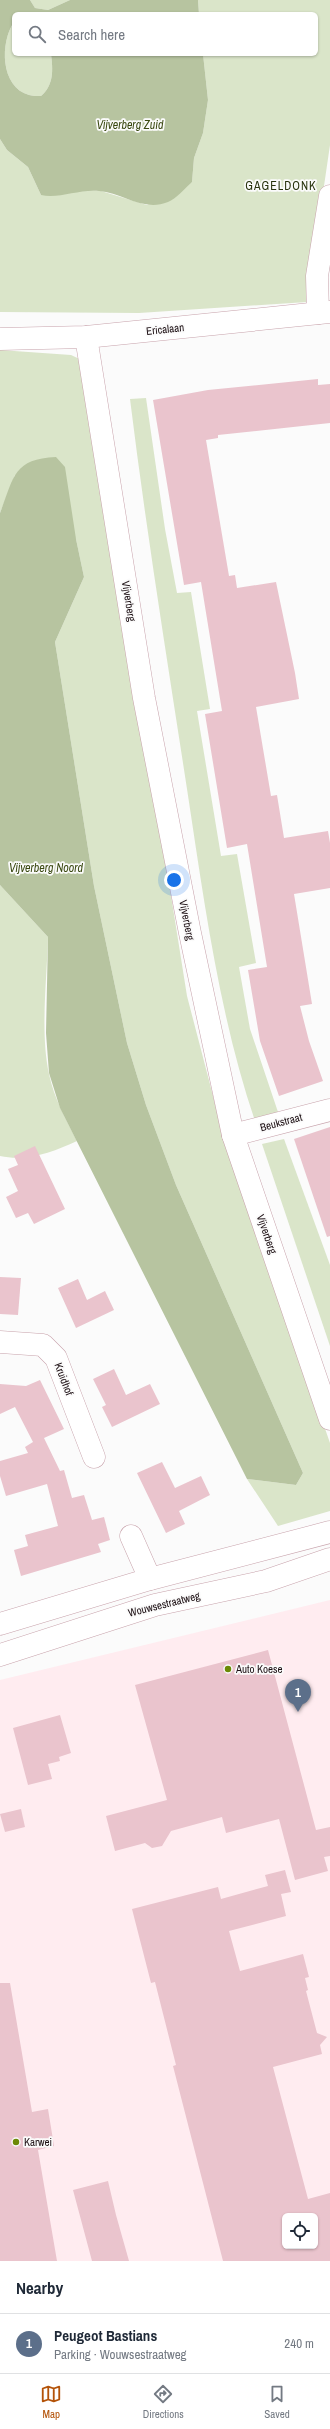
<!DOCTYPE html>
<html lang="en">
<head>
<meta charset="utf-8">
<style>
  :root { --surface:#fff; --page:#f2f2f3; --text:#1f2937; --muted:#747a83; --line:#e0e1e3; --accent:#b45309 }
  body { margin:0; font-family:"Archivo Narrow",sans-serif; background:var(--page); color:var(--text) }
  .controls { position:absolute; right:12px; bottom:12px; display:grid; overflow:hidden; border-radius:6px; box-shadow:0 1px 3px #0004 }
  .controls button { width:36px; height:36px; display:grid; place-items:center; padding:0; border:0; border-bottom:1px solid var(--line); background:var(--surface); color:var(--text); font:20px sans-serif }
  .you { position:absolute; left:174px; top:880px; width:14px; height:14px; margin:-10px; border:3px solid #fff; border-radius:50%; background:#1a73e8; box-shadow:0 0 0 6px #1a73e833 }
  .badge { display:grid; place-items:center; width:26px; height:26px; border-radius:50%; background:var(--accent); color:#fff; font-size:13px; font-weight:700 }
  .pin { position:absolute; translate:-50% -33px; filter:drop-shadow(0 1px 2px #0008) }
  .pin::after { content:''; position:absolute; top:21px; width:14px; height:12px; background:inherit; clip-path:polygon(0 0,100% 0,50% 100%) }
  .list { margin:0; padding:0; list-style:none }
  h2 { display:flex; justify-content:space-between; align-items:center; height:52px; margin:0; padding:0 16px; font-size:17px }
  h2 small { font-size:13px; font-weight:400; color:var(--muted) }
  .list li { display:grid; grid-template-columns:26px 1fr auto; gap:12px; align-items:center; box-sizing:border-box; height:60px; padding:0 16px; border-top:1px solid var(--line) }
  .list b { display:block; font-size:15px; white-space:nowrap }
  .list p { margin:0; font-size:13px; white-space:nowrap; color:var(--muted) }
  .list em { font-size:13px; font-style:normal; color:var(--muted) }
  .icon { flex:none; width:22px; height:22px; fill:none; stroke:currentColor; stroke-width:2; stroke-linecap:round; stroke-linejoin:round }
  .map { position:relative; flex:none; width:330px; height:2261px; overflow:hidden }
  .search { position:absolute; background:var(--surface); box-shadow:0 1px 3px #0004; left:12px; right:12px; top:12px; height:44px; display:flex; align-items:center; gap:10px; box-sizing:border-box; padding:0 14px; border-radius:6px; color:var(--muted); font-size:15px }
  .sheet { height:112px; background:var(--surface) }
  nav { display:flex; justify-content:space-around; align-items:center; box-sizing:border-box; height:56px; border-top:1px solid var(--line); background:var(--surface); font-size:11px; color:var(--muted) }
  nav a { display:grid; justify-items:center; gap:2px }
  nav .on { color:var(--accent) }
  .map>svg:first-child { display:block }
  .built { fill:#ffecf0; fill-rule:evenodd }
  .green { fill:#dae5c9 }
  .water { fill:#b7c4a0 }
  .building { fill:#eac4cd; fill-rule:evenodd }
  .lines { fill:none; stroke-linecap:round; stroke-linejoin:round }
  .minor-casing { stroke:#c8a3ac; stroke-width:23 }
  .major-casing { stroke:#c8a3ac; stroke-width:23 }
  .minor { stroke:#fff; stroke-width:22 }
  .major { stroke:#fff; stroke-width:22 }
  .poi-dot { fill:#6b8905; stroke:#fbfbfb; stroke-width:1.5 }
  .labels { text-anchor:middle; stroke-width:3.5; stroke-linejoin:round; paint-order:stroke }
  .street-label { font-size:11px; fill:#1c0f13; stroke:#fbfbfb }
  .poi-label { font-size:11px; fill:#1c0f13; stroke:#fbfbfb; text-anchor:start }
  .water-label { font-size:12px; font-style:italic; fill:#3a4911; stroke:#fbfbfb }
  .neighbourhood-label { font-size:12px; letter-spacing:1px; fill:#28330d; stroke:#fbfbfb }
</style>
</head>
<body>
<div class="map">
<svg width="330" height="2261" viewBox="0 0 330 2261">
  <rect width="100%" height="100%" fill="#fbfbfb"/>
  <path class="built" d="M 330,1600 L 330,2261 L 0,2261 L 0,1680 ZM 285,2216 L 315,2216 L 315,2246 L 285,2246 Z"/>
  <g class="green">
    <polygon points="30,0 70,0 48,10 35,8"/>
    <polygon points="198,0 330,0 330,145 307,302 139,313 0,312 0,139 7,150 28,167 41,195 77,190 101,191 147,205 192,182 194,158 203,133 208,100 203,54 316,54 316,14 199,14"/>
    <path d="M 14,22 L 14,54 L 51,54 C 53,70 54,85 41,96 C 37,96 32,96 29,95 C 0,87 0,42 14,22 Z"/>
    <polygon points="0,350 71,355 86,362 187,996 224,1138 330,1443 330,1511 278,1526 247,1479 296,1485 303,1473 176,1185 146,1105 127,1043 94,886 55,642 84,577 76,539 15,475 0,513"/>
    <path d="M 146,398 L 165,529 L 177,593 L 191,592 L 210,709 L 197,711 L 221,856 L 237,854 L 256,963 L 239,967 L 250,1029 L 279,1115 L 255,1121 C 219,1015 204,900 187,789 C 167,659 146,529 130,399 Z"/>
    <path d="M 0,885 L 48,937 C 47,979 40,1033 49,1074 C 54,1098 66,1120 77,1141 C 53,1152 27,1162 0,1156 Z"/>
    <polygon points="284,1139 330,1265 330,1346 262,1144"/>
  </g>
  <g class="water">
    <path d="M 0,0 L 30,0 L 35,8 L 48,10 L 70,0 L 198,0 L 199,14 L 14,14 L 14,22 C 0,42 0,87 29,95 C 32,96 37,96 41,96 C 54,85 53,70 51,54 L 203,54 L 208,100 L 203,133 L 194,158 L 192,182 C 185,188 176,199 168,202 C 143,212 123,193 99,191 C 79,189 59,199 41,195 L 28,167 L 7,150 L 0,139 Z"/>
    <path d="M 56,457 L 65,467 L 76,539 L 84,577 L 55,642 L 94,886 L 127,1043 L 146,1105 L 176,1185 L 303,1473 L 296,1485 L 247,1479 L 60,1108 L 49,1073 L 46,1033 L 48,937 L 0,885 L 0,513 C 14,477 13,459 56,457 Z"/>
  </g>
  <g class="building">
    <polygon points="318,379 318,385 330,384 330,423 218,435 218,438 206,440 229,576 235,575 237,588 276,582 295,673 299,699 256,707 271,796 277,795 284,838 328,831 330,843 330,888 294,894 312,1004 300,1006 309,1041 323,1081 279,1096 260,1041 248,970 267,967 247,844 227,848 205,714 222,711 201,582 184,585 153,400 208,390"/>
    <polygon points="330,1127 330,1236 327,1237 294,1139"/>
    <polygon points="35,1146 65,1209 34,1224 28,1213 16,1218 6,1197 18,1191 8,1169 18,1165 14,1156"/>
    <polygon points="0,1277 21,1278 18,1315 0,1314"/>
    <polygon points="78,1279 87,1300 105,1291 114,1310 76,1328 58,1288"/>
    <polygon points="114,1369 126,1395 150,1384 160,1404 112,1427 102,1407 106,1405 93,1379"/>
    <polygon points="40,1380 64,1429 44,1438 60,1471 64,1470 72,1498 84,1495 92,1520 104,1517 110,1540 98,1544 101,1552 21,1576 14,1550 28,1546 25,1535 58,1526 47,1484 6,1496 0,1476 0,1461 28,1453 25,1447 33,1442 15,1407 0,1414 0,1384 26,1386"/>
    <polygon points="162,1462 175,1488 201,1476 210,1495 179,1511 185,1524 166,1533 137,1473"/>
    <polygon points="268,1650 316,1830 330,1827 330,1856 324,1857 328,1871 295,1880 279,1819 226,1833 222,1817 171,1831 162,1846 152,1848 145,1843 115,1851 106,1816 167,1800 135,1685"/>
    <polygon points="60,1715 71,1753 59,1757 60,1761 48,1764 52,1779 28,1785 13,1728"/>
    <polygon points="21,1809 25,1827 5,1832 0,1814"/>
    <path d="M 285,1870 L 291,1892 L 281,1894 L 286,1916 L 229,1931 L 240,1971 L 303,1954 L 309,1977 L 305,1978 L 308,1990 L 306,1991 L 317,2033 L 327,2037 L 320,2045 L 322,2054 L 273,2067 L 308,2199 L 330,2193 L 330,2261 L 223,2261 L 173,2066 L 176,2065 L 155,1982 L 151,1983 L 132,1909 L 218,1887 L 221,1899 L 268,1886 L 265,1875 ZM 285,2216 L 315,2216 L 315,2246 L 285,2246 Z"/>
    <polygon points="0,1983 10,1983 32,2112 48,2109 54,2146 38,2150 57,2261 0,2261"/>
    <polygon points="108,2181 116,2215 129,2261 92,2261 73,2190"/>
  </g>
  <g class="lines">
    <g class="minor-casing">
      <g id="minor">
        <polyline points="318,313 317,276 330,196"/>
        <polyline points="86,337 144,698 190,933 233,1135 330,1419"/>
        <polyline points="0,339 86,337 330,312"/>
        <polyline points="233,1135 330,1110"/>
        <polyline points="0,1342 43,1345 56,1358 94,1457"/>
        <polyline points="131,1536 150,1579"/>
        <polyline points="0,1624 150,1579 330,1532"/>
      </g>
    </g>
    <g class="major-casing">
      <polyline id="major" points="0,1655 155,1605 266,1581 330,1559"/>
    </g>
    <use href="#minor" class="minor"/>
    <use href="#major" class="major"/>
  </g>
  <g class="poi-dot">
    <circle cx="228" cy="1669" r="4"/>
    <circle cx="16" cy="2142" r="4"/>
  </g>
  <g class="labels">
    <g class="street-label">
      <text transform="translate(165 329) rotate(-6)" y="4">Ericalaan</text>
      <text transform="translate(129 601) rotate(81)" y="4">Vijverberg</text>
      <text transform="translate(187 920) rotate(79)" y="4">Vijverberg</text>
      <text transform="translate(281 1122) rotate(-15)" y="4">Beukstraat</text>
      <text transform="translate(267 1234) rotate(71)" y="4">Vijverberg</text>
      <text transform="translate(64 1379) rotate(69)" y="4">Kruidhof</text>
      <text transform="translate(164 1604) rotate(-14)" y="4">Wouwsestraatweg</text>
    </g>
    <g class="poi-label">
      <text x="236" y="1673">Auto Koese</text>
      <text x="24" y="2146">Karwei</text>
    </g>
    <g class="water-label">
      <text x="130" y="129">Vijverberg Zuid</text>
      <text x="46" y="872">Vijverberg Noord</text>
    </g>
    <g class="neighbourhood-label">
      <text x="281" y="190">GAGELDONK</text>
    </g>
  </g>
</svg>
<div class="controls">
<button><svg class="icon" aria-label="locate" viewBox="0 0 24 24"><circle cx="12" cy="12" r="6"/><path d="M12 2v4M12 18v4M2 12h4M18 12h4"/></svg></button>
</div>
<div class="you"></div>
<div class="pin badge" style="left:298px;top:1712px;background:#5c6f8a">1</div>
<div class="search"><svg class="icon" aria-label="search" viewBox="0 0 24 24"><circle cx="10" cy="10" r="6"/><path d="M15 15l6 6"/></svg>Search here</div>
</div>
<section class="sheet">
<h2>Nearby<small></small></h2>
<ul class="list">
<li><span class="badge" style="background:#5c6f8a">1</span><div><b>Peugeot Bastians</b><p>Parking · Wouwsestraatweg</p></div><em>240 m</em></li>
</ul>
</section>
<nav>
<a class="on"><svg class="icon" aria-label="map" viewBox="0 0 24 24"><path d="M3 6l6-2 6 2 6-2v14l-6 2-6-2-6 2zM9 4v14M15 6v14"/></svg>Map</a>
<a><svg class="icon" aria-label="directions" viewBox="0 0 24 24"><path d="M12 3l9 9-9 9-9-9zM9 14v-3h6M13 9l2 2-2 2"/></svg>Directions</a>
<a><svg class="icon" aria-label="saved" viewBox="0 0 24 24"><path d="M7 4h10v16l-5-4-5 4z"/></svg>Saved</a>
</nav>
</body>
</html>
